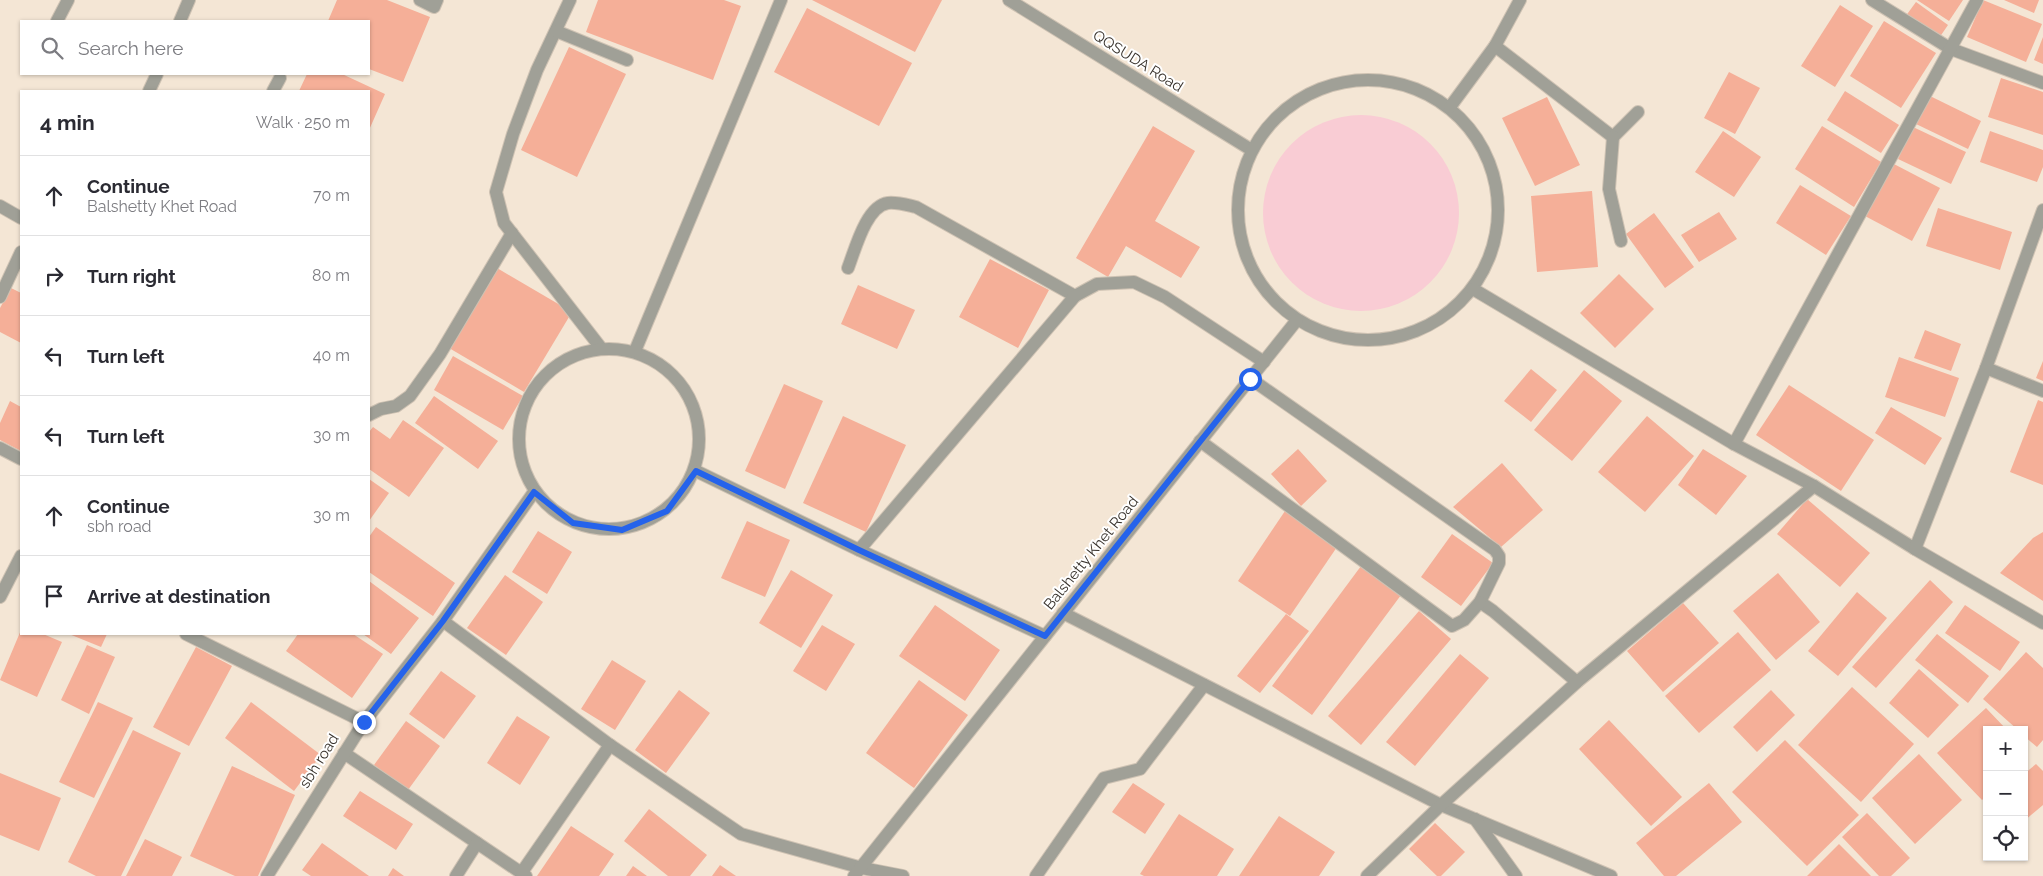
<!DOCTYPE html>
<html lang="en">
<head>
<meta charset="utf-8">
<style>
  :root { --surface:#fff; --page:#f2f2f3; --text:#2b2b33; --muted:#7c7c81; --line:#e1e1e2 }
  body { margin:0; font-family:Raleway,sans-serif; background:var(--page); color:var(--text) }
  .controls { position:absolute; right:15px; bottom:15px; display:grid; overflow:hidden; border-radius:0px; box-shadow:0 1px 4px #0004 }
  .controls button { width:45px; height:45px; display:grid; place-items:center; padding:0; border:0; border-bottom:1px solid var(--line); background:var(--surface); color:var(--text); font:25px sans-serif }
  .stop { position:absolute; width:15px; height:15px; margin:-11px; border:4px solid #2563eb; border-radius:50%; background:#fff }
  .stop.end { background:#2563eb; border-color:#fff; box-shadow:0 1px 5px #0008 }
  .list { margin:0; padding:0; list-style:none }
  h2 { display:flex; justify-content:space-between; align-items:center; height:65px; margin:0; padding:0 20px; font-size:21px }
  h2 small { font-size:16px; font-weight:400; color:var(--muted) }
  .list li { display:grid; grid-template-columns:32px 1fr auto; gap:15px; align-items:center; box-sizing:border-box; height:80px; padding:0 20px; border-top:1px solid var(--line) }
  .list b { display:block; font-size:19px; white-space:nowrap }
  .list p { margin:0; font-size:16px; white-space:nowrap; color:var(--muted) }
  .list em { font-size:16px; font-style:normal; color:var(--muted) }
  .icon { flex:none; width:28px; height:28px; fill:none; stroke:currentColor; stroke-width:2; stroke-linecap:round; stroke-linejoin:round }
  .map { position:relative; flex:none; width:2043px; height:876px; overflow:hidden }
  .search { position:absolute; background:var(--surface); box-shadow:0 1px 4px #0004; left:20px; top:20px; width:350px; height:55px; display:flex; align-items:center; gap:12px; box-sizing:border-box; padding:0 18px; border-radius:0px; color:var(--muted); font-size:19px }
  .panel { position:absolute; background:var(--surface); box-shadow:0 1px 4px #0004; left:20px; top:90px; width:350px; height:545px; border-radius:0px }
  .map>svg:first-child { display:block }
  .green { fill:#f9ccd4 }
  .building { fill:#f5af98 }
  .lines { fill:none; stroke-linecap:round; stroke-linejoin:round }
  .minor-casing { stroke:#cec2b3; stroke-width:14 }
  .minor { stroke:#a0a097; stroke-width:12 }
  .route { stroke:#2563eb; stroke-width:6 }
  .labels { text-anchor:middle; stroke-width:4; stroke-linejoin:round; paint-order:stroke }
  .street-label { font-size:15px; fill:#37312b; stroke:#fff }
</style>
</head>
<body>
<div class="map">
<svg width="2043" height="876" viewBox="0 0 2043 876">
  <rect width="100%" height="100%" fill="#f4e6d5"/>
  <circle class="green" cx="1361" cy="213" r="98"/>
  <g class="building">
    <polygon points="337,0 387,0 430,17 403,82 369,69 369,21 328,21"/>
    <polygon points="598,0 724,0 741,6 713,80 586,32"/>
    <polygon points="812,0 942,0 915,52"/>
    <polygon points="1917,0 1963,0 1949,21"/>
    <polygon points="1983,0 2042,24 2026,62 1967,37"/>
    <polygon points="2004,0 2039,0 2034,13"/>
    <polygon points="1916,2 1948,25 1937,41 1905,17"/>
    <polygon points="1840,5 1873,26 1835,87 1801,66"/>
    <polygon points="807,8 912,63 879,126 774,72"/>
    <polygon points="1884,21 1936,53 1901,108 1850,76"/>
    <polygon points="2043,37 2043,64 2034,60"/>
    <polygon points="569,47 626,74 577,177 521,150"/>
    <polygon points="1729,72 1760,88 1735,134 1704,118"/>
    <polygon points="307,74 342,74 385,94 369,130 369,91 299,91"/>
    <polygon points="2001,78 2043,92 2043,135 1988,117"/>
    <polygon points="1845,91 1899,125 1881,153 1827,120"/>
    <polygon points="1930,96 1981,121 1968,149 1916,124"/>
    <polygon points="1547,97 1580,165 1535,186 1502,118"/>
    <polygon points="1153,126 1195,151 1155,221 1200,247 1181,278 1126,246 1108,277 1076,258"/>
    <polygon points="1822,126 1881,162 1854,207 1795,169"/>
    <polygon points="1913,127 1966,152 1951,184 1898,159"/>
    <polygon points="1723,131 1761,157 1734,197 1695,172"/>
    <polygon points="1990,131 2043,150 2043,167 2037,182 1980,162"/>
    <polygon points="1892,163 1940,188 1912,241 1865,216"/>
    <polygon points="1800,185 1851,216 1826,255 1776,223"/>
    <polygon points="1592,191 1598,267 1537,272 1531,196"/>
    <polygon points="1938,208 2012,232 2000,270 1926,246"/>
    <polygon points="1719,212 1737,239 1699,262 1681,235"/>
    <polygon points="1654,213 1694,267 1665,288 1626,234"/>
    <polygon points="990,259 1049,290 1018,348 959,317"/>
    <polygon points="497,268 572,312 524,392 449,348"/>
    <polygon points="1619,274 1654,309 1615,348 1580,313"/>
    <polygon points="858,285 915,310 897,349 841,324"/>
    <polygon points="11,288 21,293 21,343 0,332 0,308"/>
    <polygon points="1925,330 1961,344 1951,371 1914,358"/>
    <polygon points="453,356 523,396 503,430 434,390"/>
    <polygon points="1899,357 1959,378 1945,417 1885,397"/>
    <polygon points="2043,361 2043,381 2036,378"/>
    <polygon points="1531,369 1557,390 1531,422 1504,401"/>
    <polygon points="1584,370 1622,401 1572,461 1534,430"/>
    <polygon points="784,384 823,401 785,489 745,471"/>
    <polygon points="1789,385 1874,440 1841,491 1756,435"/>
    <polygon points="434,396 498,441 478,469 415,423"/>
    <polygon points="2038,400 2043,402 2043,485 2010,472"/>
    <polygon points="10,401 21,407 21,451 0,440 0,423"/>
    <polygon points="1891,407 1942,438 1925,465 1875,433"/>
    <polygon points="843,416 906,445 866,532 803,503"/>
    <polygon points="1647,416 1694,456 1645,512 1598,472"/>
    <polygon points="403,420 444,448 409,497 369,469 369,432 373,427 390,439"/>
    <polygon points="1298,449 1327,481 1301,506 1271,474"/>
    <polygon points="1703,449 1747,476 1716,515 1678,485"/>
    <polygon points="1502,463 1543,510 1501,547 1453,507"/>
    <polygon points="369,479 389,493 369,521"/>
    <polygon points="1807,499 1870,553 1840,587 1777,534"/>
    <polygon points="1285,511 1337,547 1290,616 1238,581"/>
    <polygon points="747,521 790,540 765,597 721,578"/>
    <polygon points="376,527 455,583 433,616 369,572 369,537"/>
    <polygon points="538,531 572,552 547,594 512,572"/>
    <polygon points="2043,532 2043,601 2000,573 2033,538"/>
    <polygon points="1452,534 1493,563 1461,606 1421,577"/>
    <polygon points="1364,562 1404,591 1312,715 1272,686"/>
    <polygon points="791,570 833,595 801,648 759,623"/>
    <polygon points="1778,573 1820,622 1776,660 1733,611"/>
    <polygon points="505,575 543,602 506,655 467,628"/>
    <polygon points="1930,580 1953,602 1876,688 1852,667"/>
    <polygon points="369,581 419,618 391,654 363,634 369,634"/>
    <polygon points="1857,592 1887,618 1838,676 1808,651"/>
    <polygon points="1683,603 1719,643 1663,692 1627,651"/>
    <polygon points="935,605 1000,650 965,701 899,656"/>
    <polygon points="1965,605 2020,642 2000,671 1945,633"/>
    <polygon points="1419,611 1451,639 1361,745 1328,716"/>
    <polygon points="1286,614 1309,631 1260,693 1237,676"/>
    <polygon points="822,625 855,644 826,691 793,671"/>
    <polygon points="21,630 21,634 43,634 62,642 37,697 0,680"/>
    <polygon points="1738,632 1771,670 1699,733 1665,696"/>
    <polygon points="69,634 107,634 101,647"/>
    <polygon points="298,634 353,634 383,654 352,698 286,651"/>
    <polygon points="1937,634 1989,676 1968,703 1915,660"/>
    <polygon points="87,645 115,657 89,714 61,700"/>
    <polygon points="196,647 232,666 189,746 153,727"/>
    <polygon points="2026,652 2043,668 2043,740 2037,747 2024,736 2024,730 2018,730 1983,699"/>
    <polygon points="1460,654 1489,678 1415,766 1386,742"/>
    <polygon points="612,660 646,681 615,730 581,709"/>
    <polygon points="1919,669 1959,705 1928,738 1889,703"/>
    <polygon points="441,671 476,696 444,739 409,714"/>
    <polygon points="919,680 968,715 914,788 866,753"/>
    <polygon points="1852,687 1914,744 1861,802 1798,745"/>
    <polygon points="679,690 710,713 666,773 635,750"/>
    <polygon points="1771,690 1795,715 1757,752 1733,727"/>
    <polygon points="98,702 133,718 94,798 59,782"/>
    <polygon points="251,702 321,755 294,791 225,738"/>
    <polygon points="1986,708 2007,730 1987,730 1987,796 1982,800 1937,753"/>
    <polygon points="517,716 550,737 520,785 487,763"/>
    <polygon points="1609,720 1682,797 1651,826 1579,749"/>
    <polygon points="406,721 440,746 408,790 374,765"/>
    <polygon points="133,730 181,753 121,876 96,876 68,862"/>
    <polygon points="1785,740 1859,815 1807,866 1732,792"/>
    <polygon points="1919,754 1962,800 1915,844 1872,798"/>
    <polygon points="2036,764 2043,771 2043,805 2024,821 2024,774"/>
    <polygon points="232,766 295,795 258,876 235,876 190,856"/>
    <polygon points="0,773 61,798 39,851 0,835"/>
    <polygon points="1133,783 1165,804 1145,834 1112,812"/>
    <polygon points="1709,783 1742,822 1676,876 1664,876 1636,843"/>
    <polygon points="360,791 413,824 396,850 343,816"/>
    <polygon points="649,809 707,855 690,876 668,876 624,841"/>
    <polygon points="1867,813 1910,858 1891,876 1879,876 1842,837"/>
    <polygon points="1179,814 1234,849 1217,876 1144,876 1140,874"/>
    <polygon points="1279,816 1335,852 1319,876 1239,876"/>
    <polygon points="1435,823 1465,852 1441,876 1437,876 1409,849"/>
    <polygon points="571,826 614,854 599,876 537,876"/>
    <polygon points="145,839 182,857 172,876 126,876"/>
    <polygon points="322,843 369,876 311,876 302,870"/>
    <polygon points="1839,844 1871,876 1807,876"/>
    <polygon points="720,865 736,876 712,876"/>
    <polygon points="633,866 647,876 626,876"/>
    <polygon points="393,868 404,876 388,876"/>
  </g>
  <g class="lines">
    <g class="minor-casing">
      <g id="minor">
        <polyline points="420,0 434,7 437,0"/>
        <polyline points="570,0 537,70 513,134 496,192 504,223 601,348"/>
        <polyline points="1009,0 1250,149"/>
        <polyline points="1872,0 1951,49 2043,83"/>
        <polyline points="57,21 68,0"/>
        <polyline points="180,21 189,0"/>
        <polyline points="556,31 627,60"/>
        <polyline points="1495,46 1613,137 1638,112"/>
        <circle cx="1368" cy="210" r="130"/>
        <polyline points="149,91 157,74"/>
        <polyline points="273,91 280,78"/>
        <polyline points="1450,107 1495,46 1520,0"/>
        <polyline points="1613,137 1609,189 1621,241"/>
        <polyline points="0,206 21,218"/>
        <path d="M 848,268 C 855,250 866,206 888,203 C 897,202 907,205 916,207 L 1075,296"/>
        <polyline points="1473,289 1734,444 1814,486 1915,549 2043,623"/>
        <polyline points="0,297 21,252"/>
        <circle cx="609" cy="439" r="90"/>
        <polyline points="635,351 781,0"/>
        <polyline points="1986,368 2043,391"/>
        <polyline points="1251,379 1495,550 1499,556 1499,563 1480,602 1493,611 1577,682"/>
        <polyline points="369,415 381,409 396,406 410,396 440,354 512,233"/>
        <polyline points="1200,441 1452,626 1464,620 1480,602"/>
        <polyline points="1734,444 1977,0"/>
        <polyline points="0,448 21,459"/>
        <polyline points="696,471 859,550 1045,636"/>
        <polyline points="1915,549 1986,368 2043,210"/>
        <polyline points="859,550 1075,296 1097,284 1134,282 1165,297 1264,362"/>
        <polyline points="0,597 21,556"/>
        <polyline points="1063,613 1441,805 1611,876"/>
        <polyline points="443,621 610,745 741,834 862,868 903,876"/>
        <polyline points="186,634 364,722"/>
        <polyline points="344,753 526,876"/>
        <polyline points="1475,819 1516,876"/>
        <polyline points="522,872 610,745"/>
        <polyline points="267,876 364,722 443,621 534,492"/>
        <polyline points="456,876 477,843"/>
        <polyline points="854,876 1297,320"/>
        <polyline points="1036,876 1104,778 1140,769 1204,685"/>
        <polyline points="1367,876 1441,805 1577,682 1814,486"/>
      </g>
    </g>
    <use href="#minor" class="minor"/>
  </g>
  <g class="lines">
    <polyline class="route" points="364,722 443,621 534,492 573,523 622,530 667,511 696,471 859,550 1045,636 1250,379"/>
  </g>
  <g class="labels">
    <g class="street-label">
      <text transform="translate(1138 61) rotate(32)" y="5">QQSUDA Road</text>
      <text transform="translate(1091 553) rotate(-51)" y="5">Balshetty Khet Road</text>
      <text transform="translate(319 761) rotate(-58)" y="5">sbh road</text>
    </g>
  </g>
</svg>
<div class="controls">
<button>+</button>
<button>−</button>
<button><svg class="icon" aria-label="locate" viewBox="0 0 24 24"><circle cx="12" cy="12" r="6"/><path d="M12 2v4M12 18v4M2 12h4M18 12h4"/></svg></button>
</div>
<div class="stop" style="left:1250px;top:379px"></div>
<div class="stop end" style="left:364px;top:722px"></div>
<div class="search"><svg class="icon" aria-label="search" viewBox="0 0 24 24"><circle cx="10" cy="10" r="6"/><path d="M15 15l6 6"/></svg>Search here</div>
<section class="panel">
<h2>4 min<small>Walk · 250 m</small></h2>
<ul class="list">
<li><svg class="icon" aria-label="ahead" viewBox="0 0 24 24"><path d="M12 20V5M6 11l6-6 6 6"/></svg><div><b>Continue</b><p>Balshetty Khet Road</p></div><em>70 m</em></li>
<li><svg class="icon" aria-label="right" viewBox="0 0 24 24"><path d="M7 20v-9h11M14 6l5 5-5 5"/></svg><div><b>Turn right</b></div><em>80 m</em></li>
<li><svg class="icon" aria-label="left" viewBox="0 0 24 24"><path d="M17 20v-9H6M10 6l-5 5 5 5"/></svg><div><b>Turn left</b></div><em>40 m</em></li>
<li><svg class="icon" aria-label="left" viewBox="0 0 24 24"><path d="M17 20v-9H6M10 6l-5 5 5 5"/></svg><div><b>Turn left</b></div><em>30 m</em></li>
<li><svg class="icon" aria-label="ahead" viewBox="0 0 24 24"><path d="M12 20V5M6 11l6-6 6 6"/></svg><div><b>Continue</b><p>sbh road</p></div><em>30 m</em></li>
<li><svg class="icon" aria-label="arrive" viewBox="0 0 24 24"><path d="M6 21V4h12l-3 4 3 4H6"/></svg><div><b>Arrive at destination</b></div></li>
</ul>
</section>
</div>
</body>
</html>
